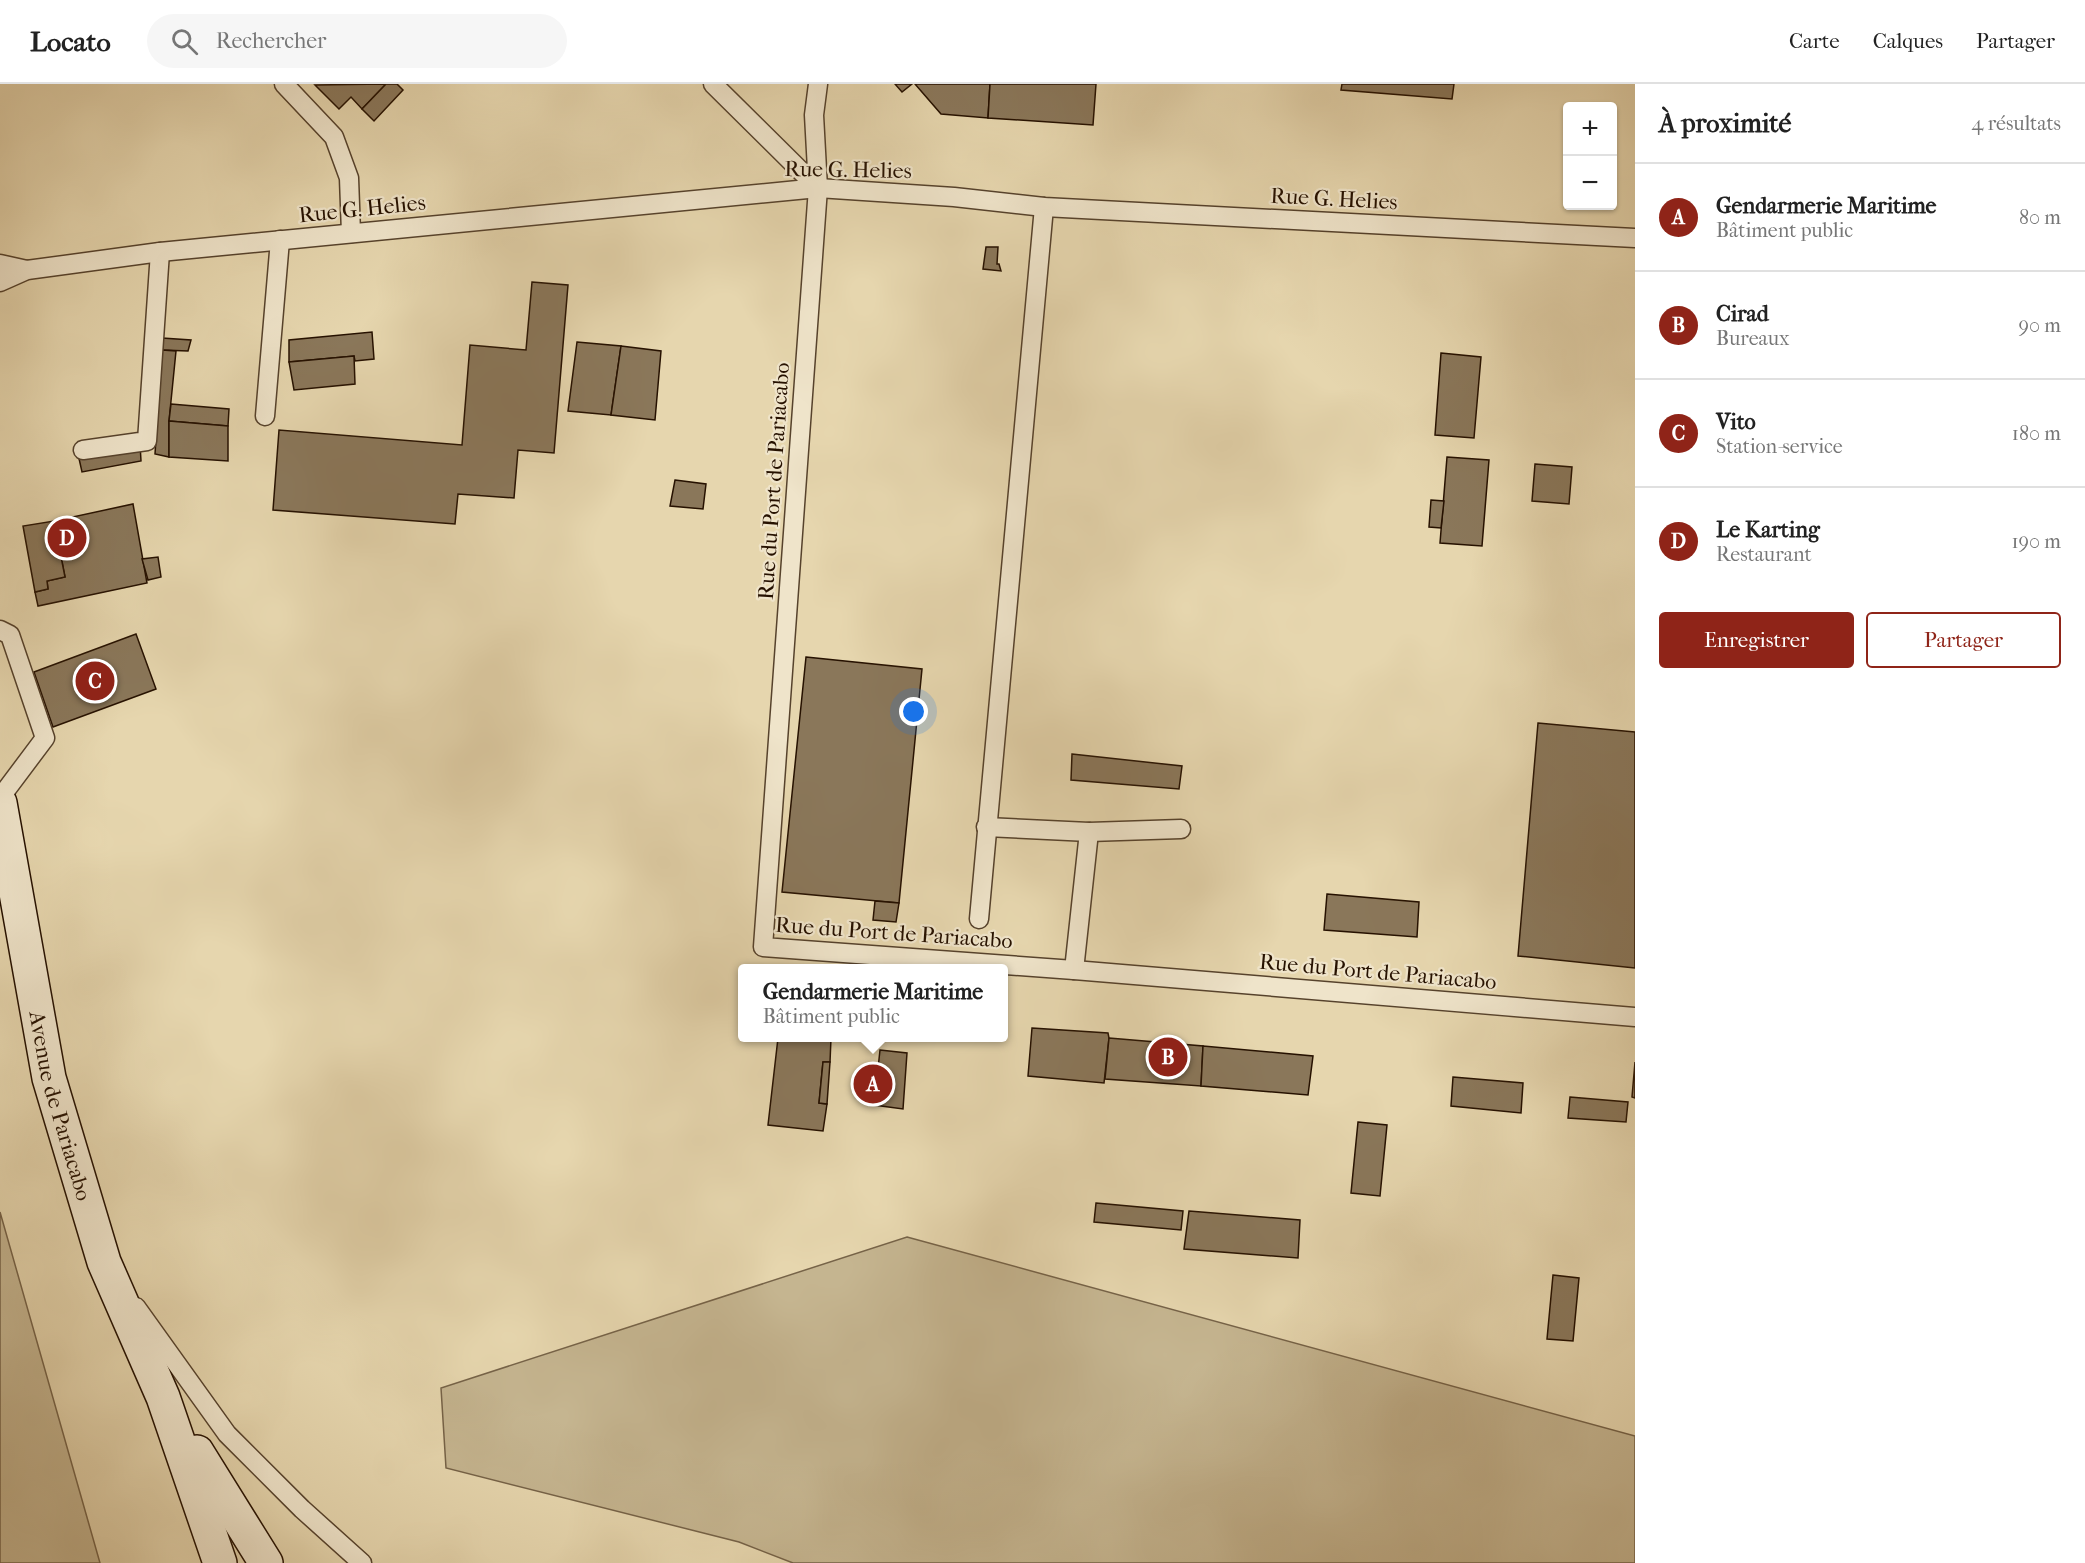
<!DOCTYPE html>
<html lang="fr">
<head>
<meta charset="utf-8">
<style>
  :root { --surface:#fff; --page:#f6f6f6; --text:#222; --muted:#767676; --line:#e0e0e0; --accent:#8f2418 }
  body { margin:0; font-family:"IM FELL French Canon",serif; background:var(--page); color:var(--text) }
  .controls { position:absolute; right:18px; top:18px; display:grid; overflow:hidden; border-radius:6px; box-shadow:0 2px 4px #0004 }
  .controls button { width:54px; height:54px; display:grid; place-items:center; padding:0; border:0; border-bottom:2px solid var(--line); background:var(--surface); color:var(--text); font:30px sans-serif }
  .you { position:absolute; left:914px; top:628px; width:21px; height:21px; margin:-15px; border:4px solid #fff; border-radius:50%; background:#1a73e8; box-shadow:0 0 0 9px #1a73e833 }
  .badge { display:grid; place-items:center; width:39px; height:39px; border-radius:50%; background:var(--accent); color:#fff; font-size:20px; font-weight:700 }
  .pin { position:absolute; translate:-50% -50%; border:3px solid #fff; box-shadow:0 2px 6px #0006 }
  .popup { position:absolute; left:738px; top:880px; width:270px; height:78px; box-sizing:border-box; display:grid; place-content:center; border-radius:6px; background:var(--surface); filter:drop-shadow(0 2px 4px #0005); font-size:20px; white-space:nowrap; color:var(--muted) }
  .popup b { font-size:22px; color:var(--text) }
  .popup::after { content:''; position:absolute; left:50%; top:100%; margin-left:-12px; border:12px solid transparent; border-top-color:var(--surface) }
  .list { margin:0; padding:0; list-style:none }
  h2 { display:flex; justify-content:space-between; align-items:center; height:78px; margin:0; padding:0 24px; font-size:26px }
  h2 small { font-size:20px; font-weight:400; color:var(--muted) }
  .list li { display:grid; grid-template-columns:39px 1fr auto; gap:18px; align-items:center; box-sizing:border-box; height:108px; padding:0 24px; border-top:2px solid var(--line) }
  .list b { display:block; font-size:22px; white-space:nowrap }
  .list p { margin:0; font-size:20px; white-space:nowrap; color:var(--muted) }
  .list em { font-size:20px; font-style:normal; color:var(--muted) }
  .actions { display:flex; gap:12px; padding:18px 24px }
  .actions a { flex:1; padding:14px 0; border:2px solid var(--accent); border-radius:6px; text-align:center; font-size:21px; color:var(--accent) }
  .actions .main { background:var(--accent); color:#fff }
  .icon { flex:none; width:33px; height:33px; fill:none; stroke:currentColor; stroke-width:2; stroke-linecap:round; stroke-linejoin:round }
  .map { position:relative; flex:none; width:1635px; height:1479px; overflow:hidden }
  header { display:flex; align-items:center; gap:36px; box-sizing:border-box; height:84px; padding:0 30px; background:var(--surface); border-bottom:2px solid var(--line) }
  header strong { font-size:28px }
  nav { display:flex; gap:33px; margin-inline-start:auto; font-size:21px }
  .search { width:420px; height:54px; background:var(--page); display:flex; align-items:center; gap:15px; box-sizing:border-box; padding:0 21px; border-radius:33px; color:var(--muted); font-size:22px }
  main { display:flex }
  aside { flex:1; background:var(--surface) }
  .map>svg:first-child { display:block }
  .green { fill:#c5b590; stroke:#766348; stroke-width:1.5 }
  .building { fill:#8a775a; stroke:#261100; stroke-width:1.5 }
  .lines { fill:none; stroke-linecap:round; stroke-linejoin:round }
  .lane-casing { stroke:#56422c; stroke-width:21 }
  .secondary-casing { stroke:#261100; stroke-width:36 }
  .lane { stroke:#efe4ca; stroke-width:18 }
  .secondary { stroke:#efe4ca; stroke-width:33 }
  .labels { text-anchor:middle; stroke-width:4.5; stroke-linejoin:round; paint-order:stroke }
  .street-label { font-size:22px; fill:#261100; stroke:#efe4ca }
</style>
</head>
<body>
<header>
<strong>Locato</strong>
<div class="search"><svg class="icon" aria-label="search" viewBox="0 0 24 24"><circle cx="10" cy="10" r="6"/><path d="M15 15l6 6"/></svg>Rechercher</div>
<nav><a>Carte</a><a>Calques</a><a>Partager</a></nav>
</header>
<main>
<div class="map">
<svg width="1635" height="1479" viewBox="0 0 1635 1479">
  <rect width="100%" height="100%" fill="#e6d6ae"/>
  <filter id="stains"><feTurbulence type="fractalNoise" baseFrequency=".00333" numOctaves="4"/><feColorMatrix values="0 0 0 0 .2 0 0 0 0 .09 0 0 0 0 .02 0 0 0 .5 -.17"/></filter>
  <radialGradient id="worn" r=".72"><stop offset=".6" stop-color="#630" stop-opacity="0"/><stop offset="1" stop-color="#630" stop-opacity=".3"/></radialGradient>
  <g class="green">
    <polygon points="0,1128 100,1479 0,1479"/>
    <polygon points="907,1153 1635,1352 1635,1479 793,1479 739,1458 446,1384 441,1304"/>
  </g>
  <g class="building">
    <polygon points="386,0 362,25 351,13 339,25 315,1"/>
    <polygon points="386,0 397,0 403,6 374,37 362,25"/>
    <polygon points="895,0 912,0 902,8"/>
    <polygon points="915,0 990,0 988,34 941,30"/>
    <polygon points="990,0 1096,0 1093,41 988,34"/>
    <polygon points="1342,0 1454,0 1452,15 1341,6"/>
    <polygon points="986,163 998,163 997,180 999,180 1001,187 983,185"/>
    <polygon points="532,198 568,201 554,369 518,366 514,414 458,410 455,440 273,426 279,346 462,361 470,261 526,266"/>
    <polygon points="372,248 374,275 355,277 354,272 289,278 289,256"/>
    <polygon points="162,254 191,256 188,267 162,266"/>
    <polygon points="577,258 621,262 611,331 568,327"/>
    <polygon points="621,262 661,267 655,336 611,331"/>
    <polygon points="162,266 176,267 169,337 169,373 155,370"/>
    <polygon points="1441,269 1481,273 1474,354 1435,351"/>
    <polygon points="354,272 355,300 294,306 289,278"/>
    <polygon points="171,320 229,325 228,342 169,337"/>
    <polygon points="169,337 228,342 228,377 169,373"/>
    <polygon points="140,360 141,377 82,388 78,370"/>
    <polygon points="1447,373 1489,376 1482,462 1440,459"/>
    <polygon points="1535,380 1572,383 1569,420 1532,417"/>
    <polygon points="675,396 706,400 703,425 670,422"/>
    <polygon points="1431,416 1444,417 1441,444 1429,443"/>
    <polygon points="133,420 147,499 38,522 35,508 48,505 47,497 65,493 54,437"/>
    <polygon points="54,437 65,493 47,497 48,505 35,508 23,442"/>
    <polygon points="158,473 161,493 148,496 142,475"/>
    <polygon points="136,550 156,605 53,643 34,588"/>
    <polygon points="806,573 922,585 899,819 782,808"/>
    <polygon points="1538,639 1635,648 1635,884 1518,872"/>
    <polygon points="1072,670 1182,682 1179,705 1071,696"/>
    <polygon points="1327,810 1419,818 1417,853 1324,846"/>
    <polygon points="875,817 899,819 896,838 873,836"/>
    <polygon points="1032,944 1108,949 1109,954 1104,999 1028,992"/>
    <polygon points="778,954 831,954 830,978 823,978 819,1019 827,1020 823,1047 768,1041"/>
    <polygon points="1109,954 1203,962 1201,1002 1105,995"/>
    <polygon points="1203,962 1313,972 1308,1011 1201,1002"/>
    <polygon points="880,966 907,969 903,1025 874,1021"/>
    <polygon points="823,978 830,978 827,1020 819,1019"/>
    <polygon points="1635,978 1635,1014 1632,1013"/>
    <polygon points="1453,993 1523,999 1521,1029 1451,1022"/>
    <polygon points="1570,1013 1628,1018 1626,1038 1568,1034"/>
    <polygon points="1358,1038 1387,1041 1380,1112 1351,1109"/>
    <polygon points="1096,1119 1183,1127 1181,1146 1094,1138"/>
    <polygon points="1189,1127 1300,1136 1298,1174 1184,1165"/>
    <polygon points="1553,1191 1579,1194 1573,1257 1547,1255"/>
  </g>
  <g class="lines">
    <g class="lane-casing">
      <g id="lane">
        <polyline points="284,0 334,53 349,94 351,149"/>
        <polyline points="713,0 818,104"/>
        <polyline points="818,0 814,31 818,104 763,863 1074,886 1635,933"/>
        <polyline points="0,180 27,186"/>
        <polyline points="0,198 27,186 160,168 818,104 954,113 1044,123 1635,154"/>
        <polyline points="265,332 280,156"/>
        <polyline points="83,366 147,357 160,168"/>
        <polyline points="0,546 10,551 45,654 0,714"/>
        <polyline points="986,743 1089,748 1181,745"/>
        <polyline points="979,835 1044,123"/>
        <polyline points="1074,886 1089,748"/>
        <polyline points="136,1223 227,1350 302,1425 362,1479"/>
      </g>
    </g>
    <g class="secondary-casing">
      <g id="secondary">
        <path id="s1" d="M 0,719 L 49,994 L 104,1178 L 163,1313 L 220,1479"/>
        <polyline points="197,1368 266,1479"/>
      </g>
    </g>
    <use href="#lane" class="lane"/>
    <use href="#secondary" class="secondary"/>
  </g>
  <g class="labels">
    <g class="street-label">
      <text transform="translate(848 85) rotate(1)" y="8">Rue G. Helies</text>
      <text transform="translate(1334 114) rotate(3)" y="8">Rue G. Helies</text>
      <text transform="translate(362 124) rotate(-6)" y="8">Rue G. Helies</text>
      <text transform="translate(773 397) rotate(-86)" y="8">Rue du Port de Pariacabo</text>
      <text transform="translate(894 848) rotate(4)" y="8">Rue du Port de Pariacabo</text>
      <text transform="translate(1378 887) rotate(5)" y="8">Rue du Port de Pariacabo</text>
      <text dy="8" stroke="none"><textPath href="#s1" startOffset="309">Avenue de Pariacabo</textPath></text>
    </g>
  </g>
  <rect width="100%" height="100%" filter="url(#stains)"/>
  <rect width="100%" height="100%" fill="url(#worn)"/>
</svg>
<div class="controls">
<button>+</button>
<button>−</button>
</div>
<div class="you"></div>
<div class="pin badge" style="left:873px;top:1000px">A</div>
<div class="popup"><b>Gendarmerie Maritime</b>Bâtiment public</div>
<div class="pin badge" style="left:1168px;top:973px">B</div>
<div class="pin badge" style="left:95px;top:597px">C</div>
<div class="pin badge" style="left:67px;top:454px">D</div>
</div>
<aside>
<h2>À proximité<small>4 résultats</small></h2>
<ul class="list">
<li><span class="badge">A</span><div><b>Gendarmerie Maritime</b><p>Bâtiment public</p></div><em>80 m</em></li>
<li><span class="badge">B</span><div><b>Cirad</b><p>Bureaux</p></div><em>90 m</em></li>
<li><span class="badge">C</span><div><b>Vito</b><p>Station-service</p></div><em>180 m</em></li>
<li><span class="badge">D</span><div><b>Le Karting</b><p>Restaurant</p></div><em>190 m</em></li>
</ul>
<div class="actions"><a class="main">Enregistrer</a><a>Partager</a></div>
</aside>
</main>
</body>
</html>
